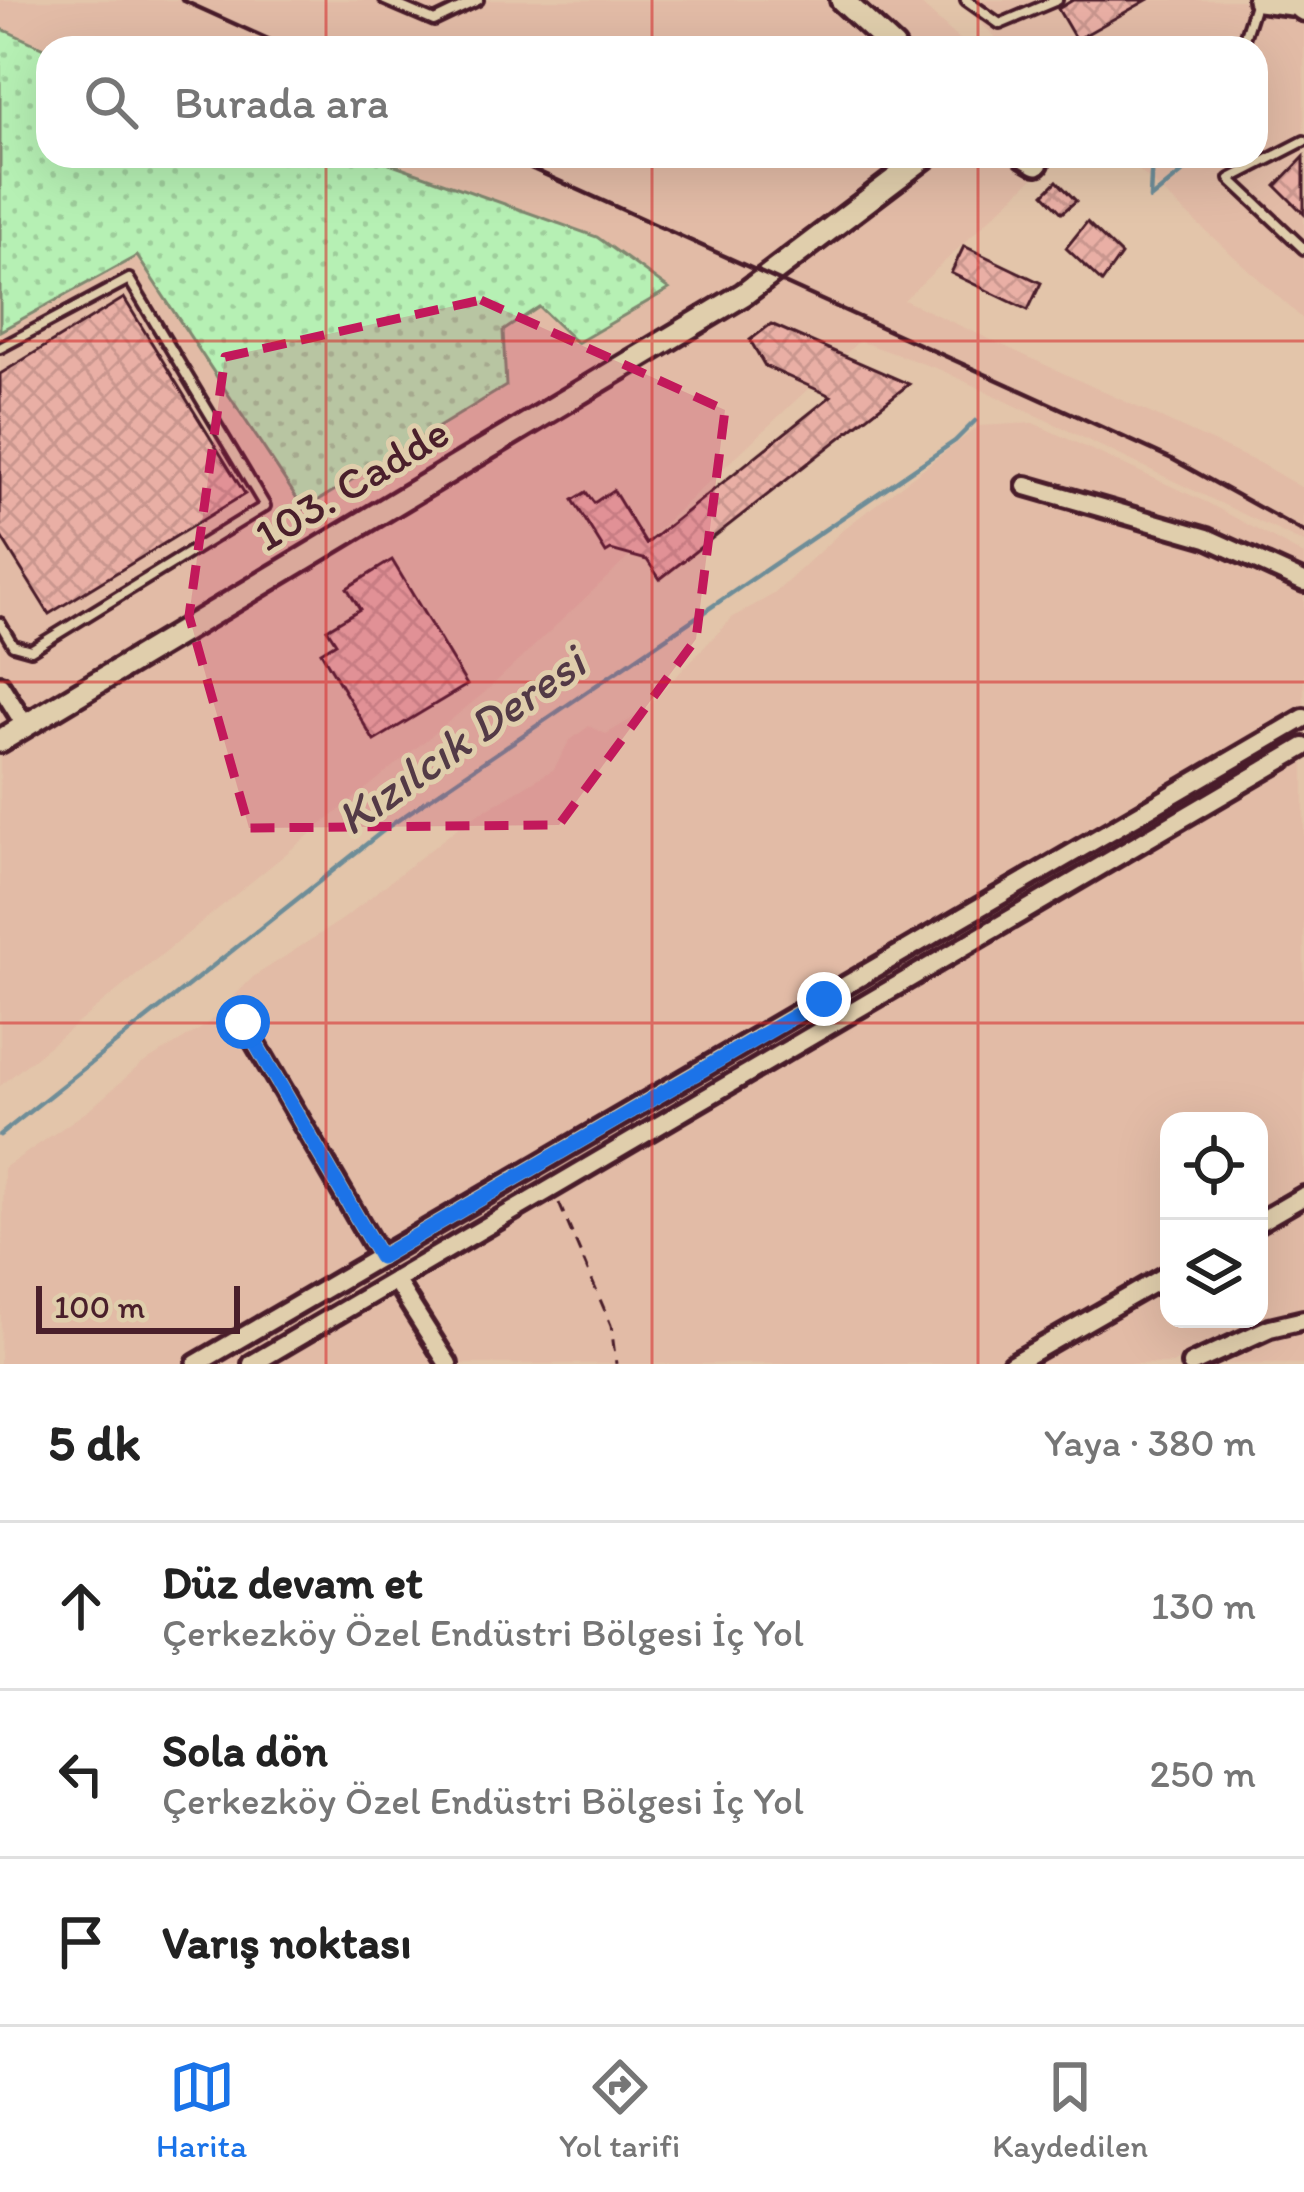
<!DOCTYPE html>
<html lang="tr">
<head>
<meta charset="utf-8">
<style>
  :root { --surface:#fff; --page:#f6f6f6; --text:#222; --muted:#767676; --line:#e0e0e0; --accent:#1a73e8 }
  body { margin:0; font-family:Itim,sans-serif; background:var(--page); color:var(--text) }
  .controls { position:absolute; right:36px; bottom:36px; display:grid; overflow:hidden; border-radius:24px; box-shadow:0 12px 48px #0002 }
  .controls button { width:108px; height:108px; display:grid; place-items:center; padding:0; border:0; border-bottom:3px solid var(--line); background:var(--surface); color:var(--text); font:60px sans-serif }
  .scale { position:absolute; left:36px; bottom:30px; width:204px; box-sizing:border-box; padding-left:12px; border:6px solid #4a1f2b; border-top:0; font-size:33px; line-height:42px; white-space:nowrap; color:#4a1f2b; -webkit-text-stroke:9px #e0ceac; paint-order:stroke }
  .stop { position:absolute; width:36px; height:36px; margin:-27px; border:9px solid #1a73e8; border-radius:50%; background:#fff }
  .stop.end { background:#1a73e8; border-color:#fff; box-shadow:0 3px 12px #0008 }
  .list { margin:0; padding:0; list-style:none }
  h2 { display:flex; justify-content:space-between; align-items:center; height:156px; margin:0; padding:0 48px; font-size:51px }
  h2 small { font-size:39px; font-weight:400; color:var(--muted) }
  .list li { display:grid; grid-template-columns:78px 1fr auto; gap:36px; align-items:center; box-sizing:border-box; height:168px; padding:0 48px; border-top:3px solid var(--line) }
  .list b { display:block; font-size:45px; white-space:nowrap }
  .list p { margin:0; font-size:39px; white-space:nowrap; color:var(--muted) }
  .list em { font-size:39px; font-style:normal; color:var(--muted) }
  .icon { flex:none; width:66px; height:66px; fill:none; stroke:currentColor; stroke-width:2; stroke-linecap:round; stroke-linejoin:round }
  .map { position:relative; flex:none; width:1304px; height:1364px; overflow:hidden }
  .search { position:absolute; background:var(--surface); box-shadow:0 12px 48px #0002; left:36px; right:36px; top:36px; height:132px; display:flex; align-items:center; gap:30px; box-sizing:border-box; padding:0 42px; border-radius:36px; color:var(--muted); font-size:45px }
  .sheet { height:660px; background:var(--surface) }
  nav { display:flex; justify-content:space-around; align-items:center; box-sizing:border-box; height:168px; border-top:3px solid var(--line); background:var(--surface); font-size:33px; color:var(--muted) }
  nav a { display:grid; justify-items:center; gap:6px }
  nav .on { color:var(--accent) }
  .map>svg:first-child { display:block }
  .built { fill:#e2bba6 }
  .grass { fill:url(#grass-dots); stroke:#808870; stroke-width:3 }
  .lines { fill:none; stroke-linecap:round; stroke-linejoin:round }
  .stream { stroke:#6e8d98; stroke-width:4.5 }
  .building { fill:url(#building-cross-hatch); stroke:#4a1f2b; stroke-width:3 }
  .service-casing { stroke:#4a1f2b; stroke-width:16 }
  .minor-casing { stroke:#4a1f2b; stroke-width:26 }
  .tertiary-casing { stroke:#4a1f2b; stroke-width:30 }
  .secondary-casing { stroke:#4a1f2b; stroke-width:33 }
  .path { stroke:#4a1f2b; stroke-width:3; stroke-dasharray:12 9; stroke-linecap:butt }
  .service { stroke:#e0ceac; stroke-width:8 }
  .minor { stroke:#e0ceac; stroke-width:16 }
  .tertiary { stroke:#e0ceac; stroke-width:21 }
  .secondary { stroke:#e0ceac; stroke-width:24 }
  .rail { stroke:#4a1f2b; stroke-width:4.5 }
  .route { stroke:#1a73e8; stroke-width:15 }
  .marked { fill:#c2185b; fill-opacity:0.2; stroke:#c2185b; stroke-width:9; stroke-dasharray:24 15; stroke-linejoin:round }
  .grid { fill:none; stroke:#d62828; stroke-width:3; stroke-opacity:0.55 }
  .labels { text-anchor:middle; stroke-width:10; stroke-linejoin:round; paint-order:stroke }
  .street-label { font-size:45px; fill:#4a1f2b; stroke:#e0ceac }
  .water-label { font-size:48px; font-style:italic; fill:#533a46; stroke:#e0ceac }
</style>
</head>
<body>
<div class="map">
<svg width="1304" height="1364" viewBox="0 0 1304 1364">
  <defs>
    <pattern id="grass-dots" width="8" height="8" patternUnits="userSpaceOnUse" patternTransform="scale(3)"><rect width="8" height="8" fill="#b6f0b4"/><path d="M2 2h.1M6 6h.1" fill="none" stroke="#9ecd9b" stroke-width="1.8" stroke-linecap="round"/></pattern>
    <pattern id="building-cross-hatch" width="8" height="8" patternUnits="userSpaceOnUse" patternTransform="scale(3)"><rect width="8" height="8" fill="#e9afa5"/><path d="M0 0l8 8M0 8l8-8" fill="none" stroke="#c9968e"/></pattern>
  </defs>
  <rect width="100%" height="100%" fill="#e3c5aa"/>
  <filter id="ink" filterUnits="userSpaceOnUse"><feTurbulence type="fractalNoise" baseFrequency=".00833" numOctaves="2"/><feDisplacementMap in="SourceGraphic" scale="24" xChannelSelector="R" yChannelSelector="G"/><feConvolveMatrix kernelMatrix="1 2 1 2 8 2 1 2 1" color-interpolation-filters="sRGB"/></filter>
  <g filter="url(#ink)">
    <g class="built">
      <polygon points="0,0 916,0 969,48 48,48 48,156 1056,156 904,300 1261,464 1304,489 1304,543 941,370 859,341 484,693 0,1086"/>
      <polygon points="956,0 1304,0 1304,320 1123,156 1256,156 1256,48 1007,48"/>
      <polygon points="1033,423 1208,503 1304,555 1304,1308 1259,1317 1259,1121 1169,1121 1169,1319 1254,1319 1172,1364 0,1364 4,1168 89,1110 140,1065 205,1026 253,977 343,919 465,822 554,769 569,741 589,726 606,734 641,713 733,617 774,594 845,528 979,426"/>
      <polygon points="1304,1330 1304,1364 1226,1364 1269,1340"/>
    </g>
    <polygon class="grass" points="0,28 48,50 48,156 370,156 597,237 669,289 577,343 539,307 503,331 506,386 304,509 137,256 0,331"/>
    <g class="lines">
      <g class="stream">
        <polyline points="1150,198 1152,156"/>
        <polyline points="1150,199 1188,168"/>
        <polyline points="0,1135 388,827 955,441 975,421"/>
      </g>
    </g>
    <g class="building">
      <polygon points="1073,0 1147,0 1076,40 1058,9"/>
      <polygon points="1304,157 1304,214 1276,186"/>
      <polygon points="1057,181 1076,201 1062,213 1044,194"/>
      <polygon points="1087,222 1121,255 1102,282 1066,248"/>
      <polygon points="964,246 1041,283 1028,310 951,273"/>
      <polygon points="124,298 245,494 49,614 0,535 0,374"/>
      <polygon points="771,324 909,384 660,579 647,560 611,550 606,553 573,500 586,492 594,503 613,490 646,544 831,396 765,366 750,340"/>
      <polygon points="392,560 467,685 374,741 321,652 336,643 327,629 360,609 347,588"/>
    </g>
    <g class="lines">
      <g class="service-casing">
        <g id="service">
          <polyline points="385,0 434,21 478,0"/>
          <polyline points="966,0 1000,24 1057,0"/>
          <polyline points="1241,48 1256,1"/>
          <polyline points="1304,141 1230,179 1304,249"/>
          <polyline points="0,348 129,279 265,506 31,650 13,645 0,623"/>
        </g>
      </g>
      <g class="minor-casing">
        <g id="minor">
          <polyline points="1026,486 1207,538 1304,582"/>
          <polyline points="0,685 25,725"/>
          <polyline points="243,1022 380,1257"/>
          <polyline points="1259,1222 1304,1196"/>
          <polyline points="395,1280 448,1364"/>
          <polyline points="196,1364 1304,718"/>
          <polyline points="252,1364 1304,747"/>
          <polyline points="1012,1364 1169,1274"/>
          <polyline points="1191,1364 1270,1328 1304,1320"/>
        </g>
      </g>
      <g class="tertiary-casing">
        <g id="tertiary">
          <polyline points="842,0 894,48"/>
          <polyline points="1259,0 1300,5"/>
          <polyline points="1025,156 1037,163"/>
          <polyline points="0,741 744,294 926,156"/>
        </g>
      </g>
      <g class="secondary-casing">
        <polyline id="secondary" points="1294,0 1304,8"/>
      </g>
      <polyline class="path" points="559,1203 611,1325 616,1364"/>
      <use href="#service" class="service"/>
      <use href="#minor" class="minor"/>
      <use href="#tertiary" class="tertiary"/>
      <use href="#secondary" class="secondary"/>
      <g class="rail">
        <polyline points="182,0 288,48"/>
        <polyline points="504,156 1172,459 1304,532"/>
      </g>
    </g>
  </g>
  <g class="lines" filter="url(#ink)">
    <polyline class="route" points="243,1022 380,1257 824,999"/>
  </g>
  <path class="marked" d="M 481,300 L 725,410 L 696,639 L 559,825 L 249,828 L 189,616 L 225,357 Z"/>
  <path class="grid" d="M 326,0 L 326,48M 652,0 L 652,48M 978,0 L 978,48M 326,156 L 326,1364M 652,156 L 652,1364M 978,156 L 978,1364M 0,341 L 1304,341M 0,682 L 1304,682M 0,1023 L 1304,1023"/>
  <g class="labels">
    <g class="street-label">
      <text transform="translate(351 483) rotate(-31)" y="16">103. Cadde</text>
    </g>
    <g class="water-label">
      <text transform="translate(460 740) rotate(-35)" y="17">Kızılcık Deresi</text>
    </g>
  </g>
</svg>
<div class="controls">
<button><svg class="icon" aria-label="locate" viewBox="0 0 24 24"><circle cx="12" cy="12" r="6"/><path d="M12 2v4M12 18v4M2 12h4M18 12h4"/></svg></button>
<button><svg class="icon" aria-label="layers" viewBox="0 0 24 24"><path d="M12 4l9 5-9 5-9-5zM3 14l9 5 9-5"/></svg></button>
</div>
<div class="scale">100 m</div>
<div class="stop" style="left:243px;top:1022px"></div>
<div class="stop end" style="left:824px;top:999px"></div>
<div class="search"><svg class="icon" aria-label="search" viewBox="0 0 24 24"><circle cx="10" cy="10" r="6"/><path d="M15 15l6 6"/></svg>Burada ara</div>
</div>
<section class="sheet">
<h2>5 dk<small>Yaya · 380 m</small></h2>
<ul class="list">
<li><svg class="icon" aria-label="ahead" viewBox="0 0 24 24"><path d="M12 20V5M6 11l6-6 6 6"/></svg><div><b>Düz devam et</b><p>Çerkezköy Özel Endüstri Bölgesi İç Yol</p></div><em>130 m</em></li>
<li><svg class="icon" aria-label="left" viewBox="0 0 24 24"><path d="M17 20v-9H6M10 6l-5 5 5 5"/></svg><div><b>Sola dön</b><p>Çerkezköy Özel Endüstri Bölgesi İç Yol</p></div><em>250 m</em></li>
<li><svg class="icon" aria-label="arrive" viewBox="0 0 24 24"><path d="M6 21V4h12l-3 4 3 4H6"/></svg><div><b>Varış noktası</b></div></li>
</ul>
</section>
<nav>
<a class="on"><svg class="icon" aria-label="map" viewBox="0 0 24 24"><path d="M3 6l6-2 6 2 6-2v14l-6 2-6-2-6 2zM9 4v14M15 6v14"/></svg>Harita</a>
<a><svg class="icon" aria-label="directions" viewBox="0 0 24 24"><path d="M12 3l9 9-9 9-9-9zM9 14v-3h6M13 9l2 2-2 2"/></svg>Yol tarifi</a>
<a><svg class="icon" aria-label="saved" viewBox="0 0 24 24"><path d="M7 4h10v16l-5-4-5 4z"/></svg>Kaydedilen</a>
</nav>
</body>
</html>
